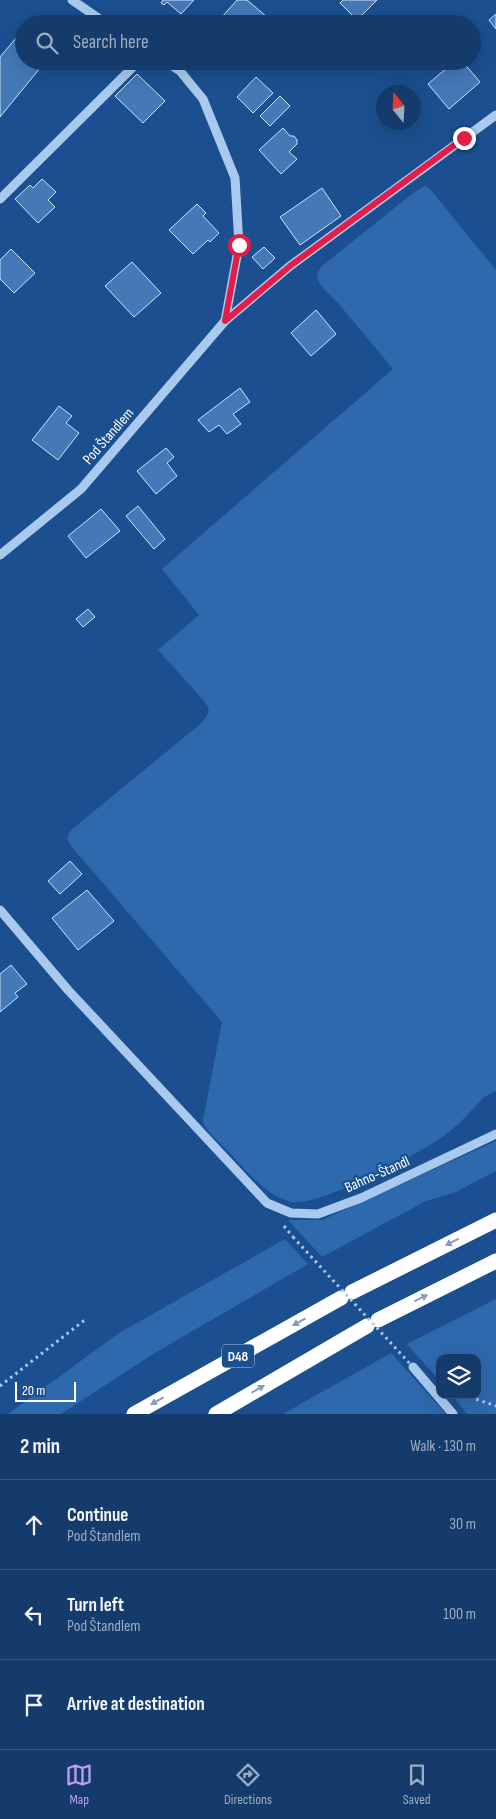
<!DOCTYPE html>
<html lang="en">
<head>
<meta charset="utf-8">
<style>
  :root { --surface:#143b6b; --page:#1d4271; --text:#f1f3f6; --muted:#9dadc1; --line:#33557e; --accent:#bca0f2 }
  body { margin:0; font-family:"Sofia Sans Condensed",sans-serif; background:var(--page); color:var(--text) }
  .controls { position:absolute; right:15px; bottom:15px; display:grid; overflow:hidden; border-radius:10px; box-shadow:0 5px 20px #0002 }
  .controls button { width:45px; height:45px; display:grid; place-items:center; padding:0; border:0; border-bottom:1px solid var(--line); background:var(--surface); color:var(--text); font:25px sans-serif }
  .compass { position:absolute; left:376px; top:85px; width:45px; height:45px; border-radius:50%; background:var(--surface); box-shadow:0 5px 20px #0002; rotate:342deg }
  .scale { position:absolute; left:15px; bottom:12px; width:61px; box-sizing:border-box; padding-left:5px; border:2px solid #fff; border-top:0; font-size:14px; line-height:18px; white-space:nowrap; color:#fff; -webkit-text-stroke:4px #1b4f8f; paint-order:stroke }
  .stop { position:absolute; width:15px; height:15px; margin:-11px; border:4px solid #e11d48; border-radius:50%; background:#fff }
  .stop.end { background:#e11d48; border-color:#fff; box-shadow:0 1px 5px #0008 }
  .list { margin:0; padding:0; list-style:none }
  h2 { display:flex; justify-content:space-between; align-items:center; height:65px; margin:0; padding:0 20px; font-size:21px }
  h2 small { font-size:16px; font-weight:400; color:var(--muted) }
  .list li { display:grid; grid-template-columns:32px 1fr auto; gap:15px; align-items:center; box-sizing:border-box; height:90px; padding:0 20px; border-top:1px solid var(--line) }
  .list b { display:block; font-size:19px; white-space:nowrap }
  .list p { margin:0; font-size:16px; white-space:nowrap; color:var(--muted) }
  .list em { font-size:16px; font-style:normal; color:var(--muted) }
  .icon { flex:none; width:28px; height:28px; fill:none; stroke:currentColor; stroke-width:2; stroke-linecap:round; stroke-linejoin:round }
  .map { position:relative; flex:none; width:496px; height:1414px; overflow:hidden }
  .search { position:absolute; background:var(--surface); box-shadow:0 5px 20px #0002; left:15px; right:15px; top:15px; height:55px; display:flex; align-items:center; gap:12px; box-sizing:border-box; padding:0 18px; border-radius:28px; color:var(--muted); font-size:19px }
  .sheet { height:335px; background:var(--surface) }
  nav { display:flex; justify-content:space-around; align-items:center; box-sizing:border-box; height:70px; border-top:1px solid var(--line); background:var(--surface); font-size:14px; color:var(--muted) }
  nav a { display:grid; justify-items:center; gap:2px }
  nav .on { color:var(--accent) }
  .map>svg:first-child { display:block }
  .green { fill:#2e69ad }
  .building { fill:#4478b7; stroke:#cfe3fa }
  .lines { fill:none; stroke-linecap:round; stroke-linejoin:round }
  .path { stroke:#a9c9ee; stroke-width:3; stroke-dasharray:2.5 4; stroke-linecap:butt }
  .minor { stroke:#a9c9ee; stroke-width:9 }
  .highway { stroke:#fff; stroke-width:15 }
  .path-bridge { stroke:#a9c9ee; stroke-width:3; stroke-dasharray:2.5 4; stroke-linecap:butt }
  .oneway { fill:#829ec1 }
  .route { stroke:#e11d48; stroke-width:6 }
  .labels { text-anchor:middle; stroke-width:4.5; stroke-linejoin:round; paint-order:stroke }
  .shield { fill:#1b4f8f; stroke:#bbcadd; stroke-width:1 }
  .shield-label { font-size:14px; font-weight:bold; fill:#fff }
  .street-label { font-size:15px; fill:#fff; stroke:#1b4f8f }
</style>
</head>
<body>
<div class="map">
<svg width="496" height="1414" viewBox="0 0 496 1414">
  <rect width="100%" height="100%" fill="#1b4f8f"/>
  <g class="green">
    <path d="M 425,186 L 430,189 L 496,270 L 496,1091 C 484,1095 479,1103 470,1112 C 462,1121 454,1128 445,1135 C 422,1153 318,1207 292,1202 C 265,1196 245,1169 227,1150 C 219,1142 210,1134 204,1125 L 203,1120 L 222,1022 L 71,846 L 67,838 L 71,830 L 199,725 L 207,716 L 209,709 L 204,701 L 158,650 L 199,615 L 162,569 L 393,369 L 338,303 L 321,286 L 317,278 L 318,272 L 322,266 L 413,193 Z"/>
    <polygon points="496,1141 496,1171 456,1192 426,1201 322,1257 288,1220 322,1220"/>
    <polygon points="285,1239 308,1264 153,1354 61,1414 8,1414 119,1333"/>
    <polygon points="496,1299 496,1414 467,1414 452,1395 477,1395 477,1358 440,1358 440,1381 407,1344"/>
    <polygon points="391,1353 446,1414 283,1414"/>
  </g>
  <g class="building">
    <polygon points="163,0 194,0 181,14 167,2 164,5 161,3"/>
    <polygon points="237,0 247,0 267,17 261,24 228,24 221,18"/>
    <polygon points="343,0 377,0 357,20 340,3"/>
    <polygon points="496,14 496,29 489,20"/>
    <polygon points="16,38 24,45 24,61 45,62 0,117 0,57"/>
    <polygon points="455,61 462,61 480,82 449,109 428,84"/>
    <polygon points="137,74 165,101 143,123 115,96"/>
    <polygon points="256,77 273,93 253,113 237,97"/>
    <polygon points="280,96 290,106 270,126 260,116"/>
    <polygon points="283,128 290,136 294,136 297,140 297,144 289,152 297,159 281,174 259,150"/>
    <polygon points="42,179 56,192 48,200 55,207 38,223 15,199 30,185 33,188"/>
    <polygon points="322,188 341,216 300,245 280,217"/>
    <polygon points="197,204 206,213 203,216 219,233 210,242 208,240 193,254 169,230"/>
    <polygon points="264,247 275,258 263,269 252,257"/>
    <polygon points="11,249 35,273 14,293 0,279 0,260"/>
    <polygon points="132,262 161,293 134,317 105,286"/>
    <polygon points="316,310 336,334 311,356 291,333"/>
    <polygon points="240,388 250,402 233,414 241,424 227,434 219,425 209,432 198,420"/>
    <polygon points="59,406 72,416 66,423 79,433 58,460 32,440"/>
    <polygon points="166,448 174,457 167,463 177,476 156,494 137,471"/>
    <polygon points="138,506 165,539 154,549 126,516"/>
    <polygon points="101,509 120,531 86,558 68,536"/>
    <polygon points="88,609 95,617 83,627 76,619"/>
    <polygon points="70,861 82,874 60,894 48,881"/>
    <polygon points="87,890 114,921 78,950 52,918"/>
    <polygon points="11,965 27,984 15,993 18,997 0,1012 0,974"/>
  </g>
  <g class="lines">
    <g class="path">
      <polyline points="284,1226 293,1237"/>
      <polyline points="0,1386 86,1319"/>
      <polyline points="464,1395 496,1406"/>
    </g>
    <g class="minor">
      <polyline points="72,0 107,24"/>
      <polyline points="165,61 180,71 203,99 235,178 239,245 225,321"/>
      <polyline points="0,199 139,61"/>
      <polyline points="0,555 81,489 225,321 290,266 496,115"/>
      <polyline points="0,910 68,990 267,1203 291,1213 318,1214 361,1198 496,1134"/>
      <polyline points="413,1367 453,1414"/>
    </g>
    <g class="highway">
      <polyline points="352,1292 496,1220"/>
      <polyline points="378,1320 496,1261"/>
      <polyline points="134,1414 341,1298"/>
      <polyline points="216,1414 367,1326"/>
    </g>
    <polyline class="path-bridge" points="293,1237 413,1367"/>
  </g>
  <defs><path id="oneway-solid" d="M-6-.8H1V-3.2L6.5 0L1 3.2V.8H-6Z" transform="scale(1.25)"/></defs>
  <g class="oneway">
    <use href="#oneway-solid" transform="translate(452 1242) rotate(153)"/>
    <use href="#oneway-solid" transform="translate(421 1298) rotate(-26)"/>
    <use href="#oneway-solid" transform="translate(299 1322) rotate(151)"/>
    <use href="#oneway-solid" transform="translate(258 1389) rotate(-30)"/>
    <use href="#oneway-solid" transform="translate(157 1401) rotate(151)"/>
  </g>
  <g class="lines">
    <polyline class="route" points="239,245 225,321 290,266 464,138"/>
  </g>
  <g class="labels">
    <rect class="shield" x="222" y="1344.5" width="32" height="23" rx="4"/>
    <g class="shield-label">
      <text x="238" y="1361">D48</text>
    </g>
    <g class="street-label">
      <text transform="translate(108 436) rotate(-49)" y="5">Pod Štandlem</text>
      <text transform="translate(377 1174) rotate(-24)" y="5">Bahno-Štandl</text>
    </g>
  </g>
</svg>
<div class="controls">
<button><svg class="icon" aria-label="layers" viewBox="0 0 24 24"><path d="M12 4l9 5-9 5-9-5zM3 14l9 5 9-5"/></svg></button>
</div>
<svg class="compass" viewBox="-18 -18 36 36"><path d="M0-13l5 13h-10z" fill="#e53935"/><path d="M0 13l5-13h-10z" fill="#9dadc1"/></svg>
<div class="scale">20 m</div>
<div class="stop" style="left:239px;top:245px"></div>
<div class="stop end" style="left:464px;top:138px"></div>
<div class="search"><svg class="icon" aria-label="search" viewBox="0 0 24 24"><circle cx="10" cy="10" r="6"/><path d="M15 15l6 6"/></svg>Search here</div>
</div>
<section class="sheet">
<h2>2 min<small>Walk · 130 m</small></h2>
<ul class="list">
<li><svg class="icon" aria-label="ahead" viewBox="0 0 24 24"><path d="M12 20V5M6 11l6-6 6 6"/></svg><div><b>Continue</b><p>Pod Štandlem</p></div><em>30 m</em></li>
<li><svg class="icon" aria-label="left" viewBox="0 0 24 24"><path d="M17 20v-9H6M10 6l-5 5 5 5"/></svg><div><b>Turn left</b><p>Pod Štandlem</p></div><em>100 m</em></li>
<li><svg class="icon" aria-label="arrive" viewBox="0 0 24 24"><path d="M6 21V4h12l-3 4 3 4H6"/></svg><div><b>Arrive at destination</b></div></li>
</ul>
</section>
<nav>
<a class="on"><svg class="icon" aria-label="map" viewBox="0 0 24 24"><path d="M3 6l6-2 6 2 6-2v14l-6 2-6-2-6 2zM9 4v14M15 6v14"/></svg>Map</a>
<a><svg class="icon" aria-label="directions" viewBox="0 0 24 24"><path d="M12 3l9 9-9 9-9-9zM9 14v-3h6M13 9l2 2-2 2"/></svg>Directions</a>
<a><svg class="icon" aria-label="saved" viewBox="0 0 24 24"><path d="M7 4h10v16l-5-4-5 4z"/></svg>Saved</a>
</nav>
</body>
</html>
